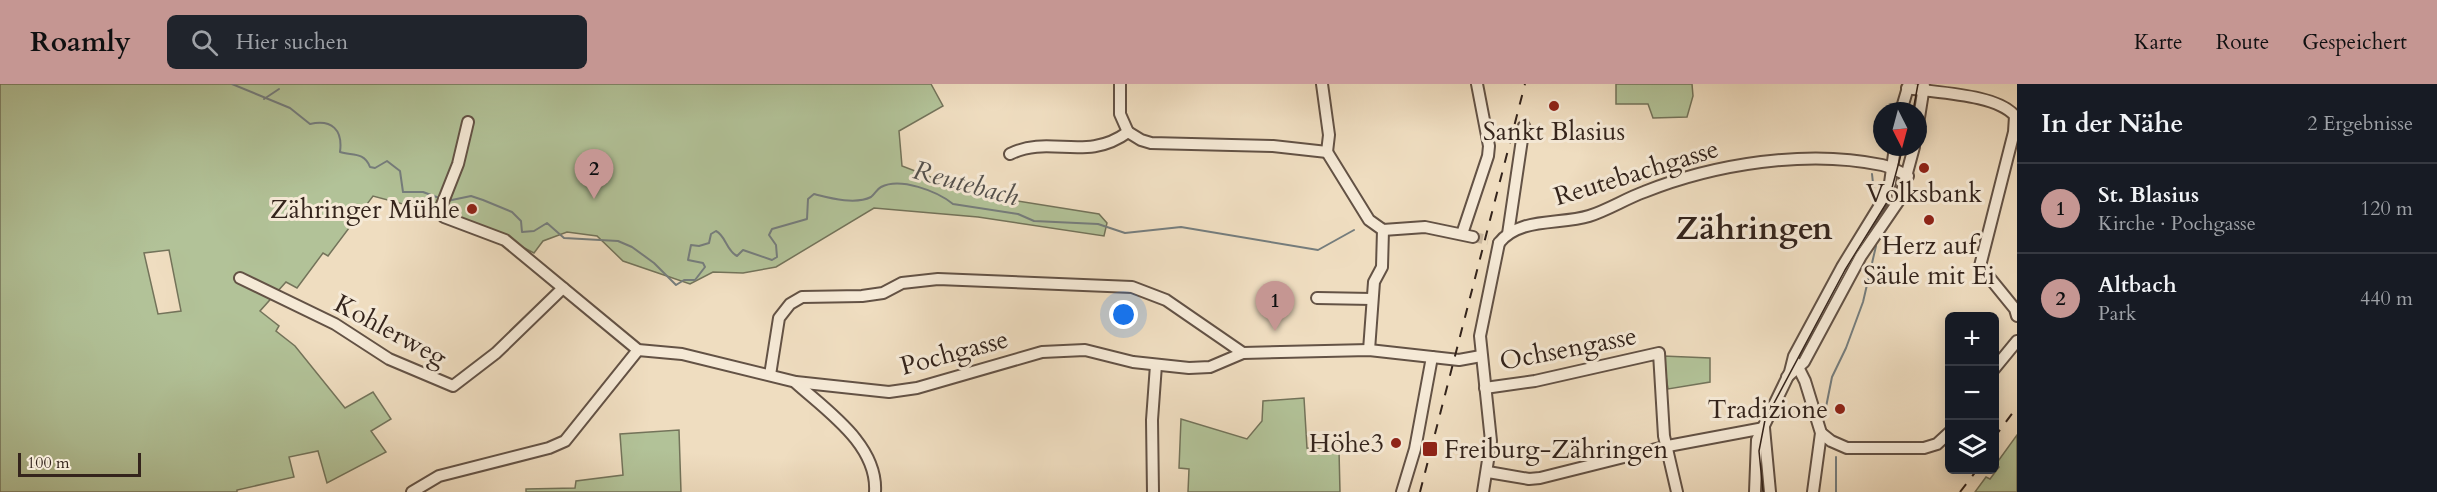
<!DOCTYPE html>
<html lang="de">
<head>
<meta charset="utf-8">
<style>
  :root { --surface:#171b24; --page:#20242c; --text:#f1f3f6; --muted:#9ea1a6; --line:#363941; --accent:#c59692 }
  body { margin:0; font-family:Cardo,serif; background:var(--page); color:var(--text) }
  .controls { position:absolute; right:18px; bottom:18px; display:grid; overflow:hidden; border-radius:9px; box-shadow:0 3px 15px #0003 }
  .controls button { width:54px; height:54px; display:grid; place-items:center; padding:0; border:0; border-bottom:2px solid var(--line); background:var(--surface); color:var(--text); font:30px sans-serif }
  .compass { position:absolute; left:1873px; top:18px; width:54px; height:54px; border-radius:50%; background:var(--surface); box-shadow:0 3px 15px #0003; rotate:174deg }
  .scale { position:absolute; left:18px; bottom:15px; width:123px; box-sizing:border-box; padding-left:6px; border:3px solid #34241c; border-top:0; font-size:16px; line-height:21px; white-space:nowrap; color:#34241c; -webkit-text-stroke:4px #f5e9d6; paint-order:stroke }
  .you { position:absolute; left:1124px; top:231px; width:21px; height:21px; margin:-15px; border:4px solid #fff; border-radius:50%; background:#1a73e8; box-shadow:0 0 0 9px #1a73e833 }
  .badge { display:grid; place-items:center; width:39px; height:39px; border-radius:50%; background:var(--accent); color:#111; font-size:20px; font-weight:700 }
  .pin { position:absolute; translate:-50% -50px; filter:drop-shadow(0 2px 3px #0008) }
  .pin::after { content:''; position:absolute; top:32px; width:21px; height:18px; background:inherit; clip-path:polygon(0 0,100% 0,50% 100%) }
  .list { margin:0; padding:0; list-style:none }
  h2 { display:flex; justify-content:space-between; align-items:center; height:78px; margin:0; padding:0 24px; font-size:26px }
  h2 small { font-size:20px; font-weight:400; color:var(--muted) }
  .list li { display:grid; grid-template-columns:39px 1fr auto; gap:18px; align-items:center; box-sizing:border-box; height:90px; padding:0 24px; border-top:2px solid var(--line) }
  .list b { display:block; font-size:22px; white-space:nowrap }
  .list p { margin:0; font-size:20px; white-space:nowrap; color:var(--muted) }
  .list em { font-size:20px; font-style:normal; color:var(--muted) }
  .icon { flex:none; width:33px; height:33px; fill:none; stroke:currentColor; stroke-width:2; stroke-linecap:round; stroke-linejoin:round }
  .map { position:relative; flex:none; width:2017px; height:408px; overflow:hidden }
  header { display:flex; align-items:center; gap:36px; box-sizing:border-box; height:84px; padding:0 30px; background:var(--accent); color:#111 }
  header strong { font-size:28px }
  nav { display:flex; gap:33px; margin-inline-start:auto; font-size:21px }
  .search { width:420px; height:54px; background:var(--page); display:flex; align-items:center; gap:15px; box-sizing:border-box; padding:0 21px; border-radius:9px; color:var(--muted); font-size:22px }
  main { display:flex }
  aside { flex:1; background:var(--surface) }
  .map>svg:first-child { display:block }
  .green { fill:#b2c298; stroke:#73735a; stroke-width:1.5; fill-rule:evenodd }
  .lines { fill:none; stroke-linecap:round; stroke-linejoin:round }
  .stream { stroke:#757d7d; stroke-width:2 }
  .minor-tunnel { stroke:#cab89f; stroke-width:10; stroke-dasharray:10 5; stroke-linecap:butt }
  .minor-casing { stroke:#635245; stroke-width:14 }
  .minor { stroke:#f5e9d6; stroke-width:10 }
  .tram { stroke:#34241c; stroke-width:1.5 }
  .rail { stroke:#34241c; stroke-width:2; stroke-dasharray:10 10; stroke-linecap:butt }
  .poi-dot { fill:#8f2418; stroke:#f5e9d6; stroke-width:2 }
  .labels { text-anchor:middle; stroke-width:6; stroke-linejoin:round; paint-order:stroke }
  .poi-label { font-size:26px; fill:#34241c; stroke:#f5e9d6 }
  .street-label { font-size:26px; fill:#34241c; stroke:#f5e9d6 }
  .water-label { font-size:27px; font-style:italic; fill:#54514d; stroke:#f5e9d6 }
  .district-label { font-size:32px; font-weight:bold; fill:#34241c; stroke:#f5e9d6 }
</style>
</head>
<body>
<header>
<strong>Roamly</strong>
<div class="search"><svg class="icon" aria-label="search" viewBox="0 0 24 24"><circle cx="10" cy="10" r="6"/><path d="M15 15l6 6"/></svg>Hier suchen</div>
<nav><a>Karte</a><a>Route</a><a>Gespeichert</a></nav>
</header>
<main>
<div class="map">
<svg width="2017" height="408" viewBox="0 0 2017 408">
  <rect width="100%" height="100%" fill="#efddc0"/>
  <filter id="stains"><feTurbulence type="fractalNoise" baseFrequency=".00333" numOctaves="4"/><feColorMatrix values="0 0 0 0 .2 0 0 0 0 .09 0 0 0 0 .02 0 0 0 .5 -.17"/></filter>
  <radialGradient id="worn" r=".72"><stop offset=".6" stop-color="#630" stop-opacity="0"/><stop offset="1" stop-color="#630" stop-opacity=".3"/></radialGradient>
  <g class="green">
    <path d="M 0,0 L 931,0 L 943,22 L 899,47 L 902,82 L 936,95 L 962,108 L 1099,130 L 1107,139 L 1104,152 L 978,133 L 874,124 L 776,183 L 743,189 L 713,188 L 690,200 L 623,177 L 597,152 L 567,148 L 543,157 L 534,169 L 499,151 L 448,132 L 373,112 L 328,172 L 323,169 L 297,204 L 286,198 L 260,227 L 279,242 L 276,247 L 295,262 L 345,324 L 373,308 L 391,335 L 371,347 L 386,368 L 327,399 L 318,367 L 289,373 L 294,393 L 237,406 L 237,408 L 0,408 ZM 169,166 L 181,227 L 158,230 L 144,169 Z"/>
    <polygon points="1616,0 1692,0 1693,12 1687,33 1653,34 1648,20 1616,20"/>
    <polygon points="1663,272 1710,274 1710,298 1668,305"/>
    <polygon points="1304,314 1307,364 1339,366 1340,408 1188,408 1189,385 1179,384 1181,335 1247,355 1262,337 1263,317"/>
    <polygon points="679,346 681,408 526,408 526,405 575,404 576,397 623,391 620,350"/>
    <polygon points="2017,351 2017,408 1975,408 1986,393 1990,395 1999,383 1996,380"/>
  </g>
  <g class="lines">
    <g class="stream">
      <path d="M 232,0 L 290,24 L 310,40 C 332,35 343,46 340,68 C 351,72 364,67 370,83 L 375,84 L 387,77 L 400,87 L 403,108 L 423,108 L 442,115"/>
      <polyline points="264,15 279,5"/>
      <polyline points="1872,90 1875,117"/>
      <path d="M 447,117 L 471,112 L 483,116 L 512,128 L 521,137 L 522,148 L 534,147 L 547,139 L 564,154 L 618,157 L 632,163 L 654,179 L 676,201 L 684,196 L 695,196 L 705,183 L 703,179 L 688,176 L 691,161 L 699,162 L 709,159 L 711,150 L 716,147 C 726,152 726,166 737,172 L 743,166 L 772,176 L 777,173 L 776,161 L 769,151 L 772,145 L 807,135 L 808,115 L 814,110 C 830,114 855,121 871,113 C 875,110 877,105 881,103 C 900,93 937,107 953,120 L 1018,130 L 1034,137 L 1098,140 L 1125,149 L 1181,143 L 1318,166 L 1354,146"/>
      <polyline points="1826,323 1832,293 1846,264 1863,218 1876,162"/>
      <polyline points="1836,373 1836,408"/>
    </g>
    <polyline class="minor-tunnel" points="1473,153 1488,156"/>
    <g class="minor-casing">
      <g id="minor">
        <polyline points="1120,0 1120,30 1128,48"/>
        <polyline points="1322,0 1329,51 1327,68"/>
        <path d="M 1907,4 C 1936,9 1997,10 2015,32 L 2014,48 L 1980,182 L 2015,225 L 2017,232"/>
        <polyline points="1901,27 1909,0"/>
        <polyline points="468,38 458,80 441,123 444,133 505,156 638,266 682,270 796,298 889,308 917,304 1042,268 1085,266 1133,278 1189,284 1210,283 1243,269 1369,266 1459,276 1481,272"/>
        <polyline points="1918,40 1924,2"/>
        <polyline points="1327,68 1369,136 1383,146 1425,143 1473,153"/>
        <path d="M 1010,70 C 1050,50 1086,79 1128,48 L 1141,56 L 1151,59 L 1273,62 L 1327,68"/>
        <polyline points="1462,150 1488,72 1489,62 1477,0"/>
        <polyline points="1508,150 1524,42"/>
        <path d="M 1499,159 C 1519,133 1560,141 1589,132 C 1608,126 1625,115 1644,108 C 1714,80 1807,65 1882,81 C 1891,83 1900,88 1908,92"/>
        <polyline points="240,194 335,240 389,275 453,302 496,269 563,204"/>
        <polyline points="1317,214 1372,215"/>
        <polyline points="1369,266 1374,198 1382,183 1383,146"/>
        <polyline points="1796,279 1805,297 1821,349 1813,408"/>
        <polyline points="1994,285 2017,257"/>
        <polyline points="770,291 779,234 790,220 802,213 862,212 883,209 902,199 938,195 1132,203 1166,216 1243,269"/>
        <polyline points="1787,293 1804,278 1861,172 1900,115 1914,63"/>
        <path d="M 796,299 C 827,327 878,361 875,408"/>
        <polyline points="1485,304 1535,297 1659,269 1664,352 1677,408"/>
        <polyline points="1764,344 1770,408"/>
        <polyline points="1821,349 1831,357 1847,364 1924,364 1937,360 1950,348"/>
        <polyline points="1488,388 1529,395 1540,394 1668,362 1764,344"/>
        <polyline points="412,408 439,392 549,364 565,357 638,266"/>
        <polyline points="1153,408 1152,336 1156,281"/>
        <polyline points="1402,408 1415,365 1432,273"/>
        <polyline points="1483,408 1491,357 1480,252 1499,159"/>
        <polyline points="1755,408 1757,356 1790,288 1794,272 1842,183 1885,113 1890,99 1895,63"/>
      </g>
    </g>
    <use href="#minor" class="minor"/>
    <g class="tram">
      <polyline points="1913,27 1918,0"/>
      <polyline points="1763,408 1759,367 1765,336 1845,186 1889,115 1903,63"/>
    </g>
    <g class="rail">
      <polyline points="1994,354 2017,323"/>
      <polyline points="1420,408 1525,0"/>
      <polyline points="1960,408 1977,386"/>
    </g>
  </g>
  <g class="poi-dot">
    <circle cx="1554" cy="22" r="6"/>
    <circle cx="1924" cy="84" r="6"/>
    <circle cx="472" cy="125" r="6"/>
    <circle cx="1929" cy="136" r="6"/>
    <circle cx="1840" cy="325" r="6"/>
    <circle cx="1396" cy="359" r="6"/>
    <rect x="1422" y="357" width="16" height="16" rx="3"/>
  </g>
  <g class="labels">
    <g class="poi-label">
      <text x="1554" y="56">Sankt Blasius</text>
      <text x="1924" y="118">Volksbank</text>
      <text x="460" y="134" text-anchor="end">Zähringer Mühle</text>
      <text x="1929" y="170">Herz auf<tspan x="1929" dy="30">Säule mit Ei</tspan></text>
      <text x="1828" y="334" text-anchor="end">Tradizione</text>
      <text x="1384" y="368" text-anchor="end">Höhe3</text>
      <text x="1444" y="374" text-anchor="start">Freiburg-Zähringen</text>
    </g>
    <g class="street-label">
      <text transform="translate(1636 88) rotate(-17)" y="9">Reutebachgasse</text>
      <text transform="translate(391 246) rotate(28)" y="9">Kohlerweg</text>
      <text transform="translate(1568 264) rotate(-11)" y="9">Ochsengasse</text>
      <text transform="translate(954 268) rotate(-15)" y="9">Pochgasse</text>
    </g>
    <g class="water-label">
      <text transform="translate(966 99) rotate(15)" y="9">Reutebach</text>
    </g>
    <g class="district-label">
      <text x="1754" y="155">Zähringen</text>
    </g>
  </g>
  <rect width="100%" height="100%" filter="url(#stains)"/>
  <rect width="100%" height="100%" fill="url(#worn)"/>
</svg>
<div class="controls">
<button>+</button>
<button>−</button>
<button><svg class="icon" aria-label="layers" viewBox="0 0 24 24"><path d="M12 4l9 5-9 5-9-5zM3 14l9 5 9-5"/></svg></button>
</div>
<svg class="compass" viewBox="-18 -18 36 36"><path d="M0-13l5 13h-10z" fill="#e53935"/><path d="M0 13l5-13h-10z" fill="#9ea1a6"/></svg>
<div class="scale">100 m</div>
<div class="you"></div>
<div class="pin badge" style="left:1275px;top:247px">1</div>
<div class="pin badge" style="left:594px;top:115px">2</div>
</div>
<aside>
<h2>In der Nähe<small>2 Ergebnisse</small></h2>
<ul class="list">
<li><span class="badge">1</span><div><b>St. Blasius</b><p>Kirche · Pochgasse</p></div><em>120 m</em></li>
<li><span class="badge">2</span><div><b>Altbach</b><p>Park</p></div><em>440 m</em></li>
</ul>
</aside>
</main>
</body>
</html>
